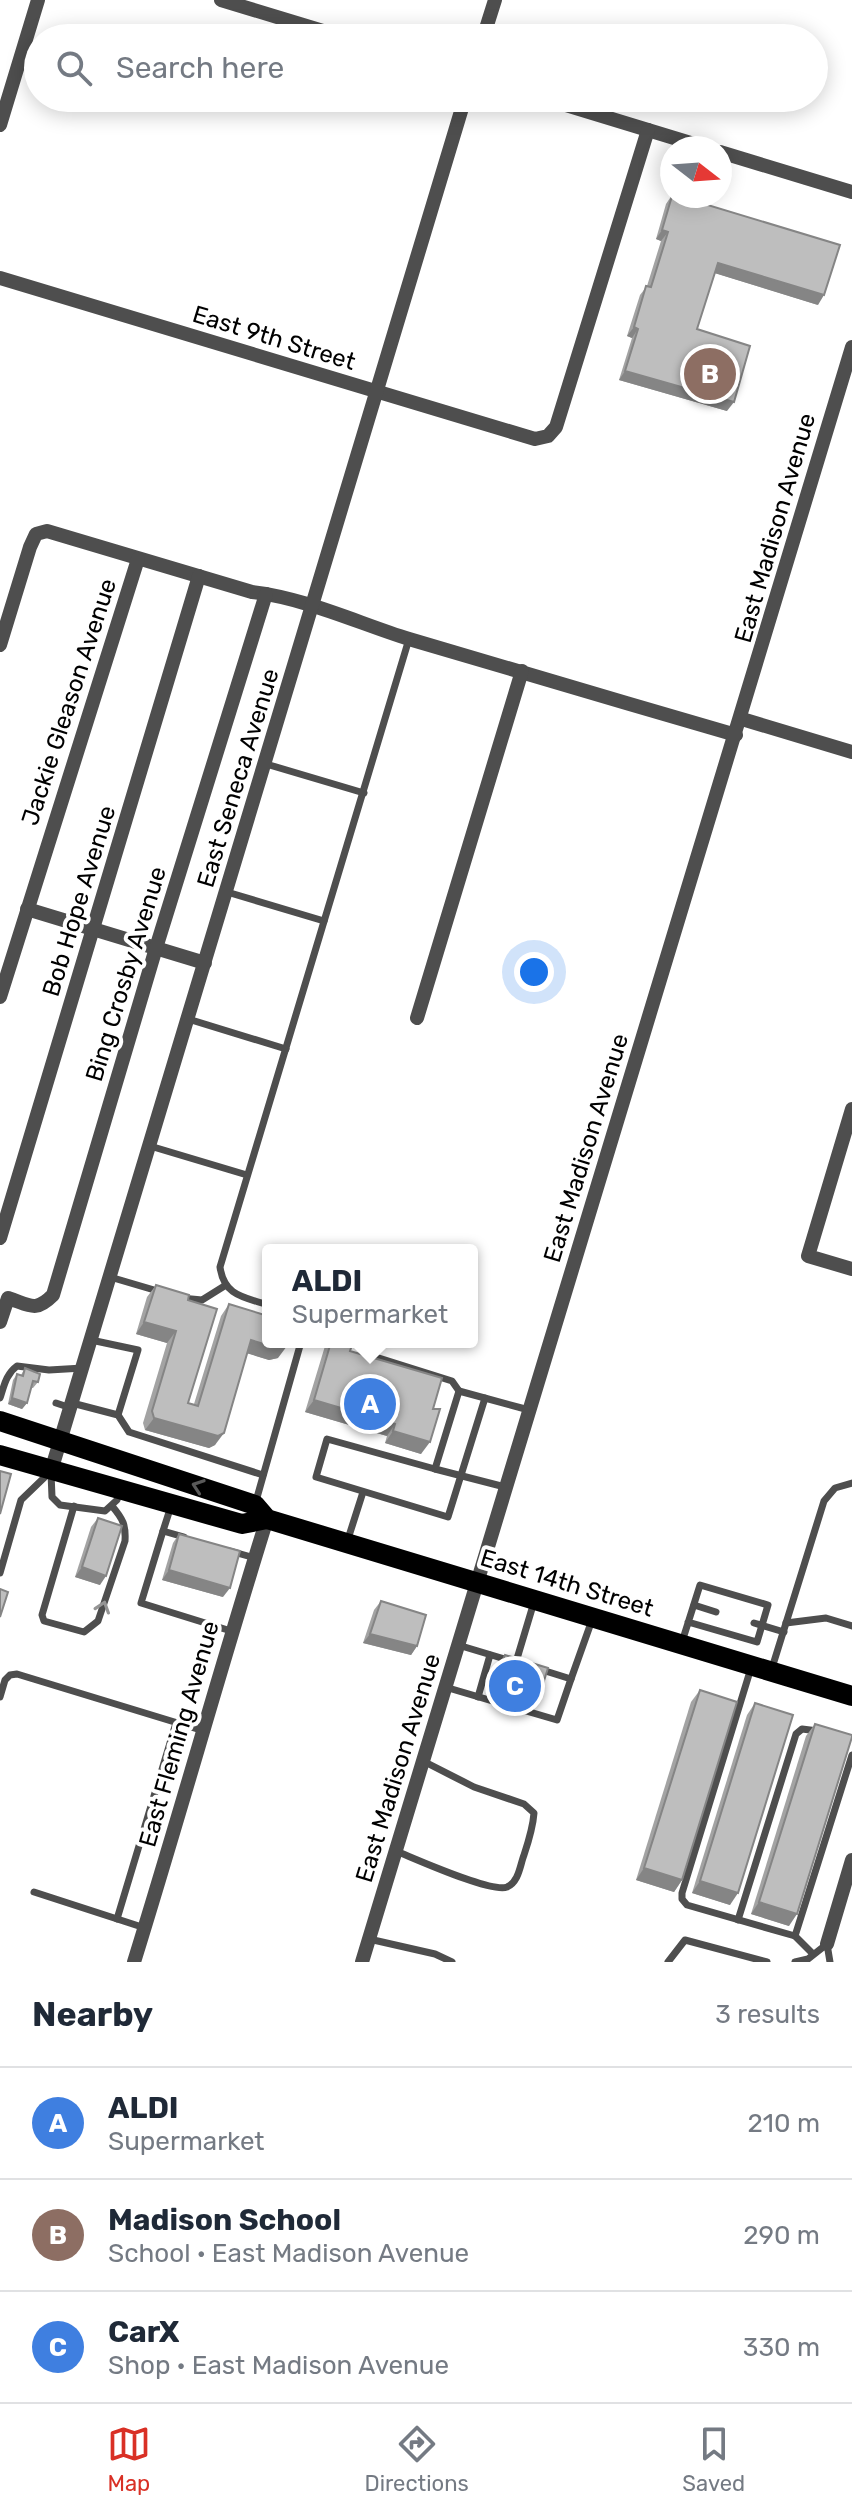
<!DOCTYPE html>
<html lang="en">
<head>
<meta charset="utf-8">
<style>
  :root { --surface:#fff; --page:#f6f6f7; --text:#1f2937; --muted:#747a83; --line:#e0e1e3; --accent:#d93025 }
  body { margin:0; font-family:Rubik,sans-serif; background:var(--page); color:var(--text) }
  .compass { position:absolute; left:660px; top:136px; width:72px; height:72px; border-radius:50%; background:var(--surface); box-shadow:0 4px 20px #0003; rotate:107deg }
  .you { position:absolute; left:534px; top:972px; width:28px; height:28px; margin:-20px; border:6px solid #fff; border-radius:50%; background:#1a73e8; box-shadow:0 0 0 12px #1a73e833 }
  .badge { display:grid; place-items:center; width:52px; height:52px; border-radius:50%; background:var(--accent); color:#fff; font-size:26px; font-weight:700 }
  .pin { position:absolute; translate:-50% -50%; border:4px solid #fff; box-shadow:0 2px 8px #0006 }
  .popup { position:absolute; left:262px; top:1244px; width:216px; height:104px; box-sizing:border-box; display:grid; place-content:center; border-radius:8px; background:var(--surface); filter:drop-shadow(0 2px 6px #0005); font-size:26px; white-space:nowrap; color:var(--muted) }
  .popup b { font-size:30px; color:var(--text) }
  .popup::after { content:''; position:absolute; left:50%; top:100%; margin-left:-16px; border:16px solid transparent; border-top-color:var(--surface) }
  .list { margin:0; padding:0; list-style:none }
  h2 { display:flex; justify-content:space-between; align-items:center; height:104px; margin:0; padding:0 32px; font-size:34px }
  h2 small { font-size:26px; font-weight:400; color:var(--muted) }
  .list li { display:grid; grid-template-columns:52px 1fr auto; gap:24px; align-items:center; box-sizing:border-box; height:112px; padding:0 32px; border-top:2px solid var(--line) }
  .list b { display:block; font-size:30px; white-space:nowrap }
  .list p { margin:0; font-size:26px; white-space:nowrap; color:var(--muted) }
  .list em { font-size:26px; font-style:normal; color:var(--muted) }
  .icon { flex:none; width:44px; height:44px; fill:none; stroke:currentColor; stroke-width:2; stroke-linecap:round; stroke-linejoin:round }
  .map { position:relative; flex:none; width:852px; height:1962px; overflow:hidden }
  .search { position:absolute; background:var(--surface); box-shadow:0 4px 20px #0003; left:24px; right:24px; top:24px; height:88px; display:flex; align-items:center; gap:20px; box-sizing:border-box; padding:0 28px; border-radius:44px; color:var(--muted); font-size:30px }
  .sheet { height:440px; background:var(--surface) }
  nav { display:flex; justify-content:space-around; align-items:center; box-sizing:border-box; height:112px; border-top:2px solid var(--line); background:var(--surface); font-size:22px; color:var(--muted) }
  nav a { display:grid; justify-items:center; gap:4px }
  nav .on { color:var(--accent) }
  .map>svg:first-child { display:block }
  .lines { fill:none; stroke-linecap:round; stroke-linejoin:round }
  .service { stroke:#4e4e4e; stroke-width:7 }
  .minor { stroke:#4e4e4e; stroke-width:14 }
  .primary { stroke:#000; stroke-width:20 }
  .wall { fill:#a3a3a3 }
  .shaded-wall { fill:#858585 }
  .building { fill:#bebebe; stroke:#858585; stroke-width:2 }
  .oneway { stroke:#595959 }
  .oneway2 { stroke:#959595 }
  .labels { text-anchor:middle; stroke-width:8; stroke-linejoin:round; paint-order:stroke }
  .street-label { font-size:24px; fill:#000; stroke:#fff }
</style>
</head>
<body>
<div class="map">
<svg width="852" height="1962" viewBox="0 0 852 1962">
  <rect width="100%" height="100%" fill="#fff"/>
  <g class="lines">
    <g class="service">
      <polyline points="266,764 364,793"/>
      <polyline points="227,892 324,921"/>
      <polyline points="188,1019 286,1049"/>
      <polyline points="150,1146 247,1175"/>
      <polyline points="110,1277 161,1292"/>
      <polyline points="181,1298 202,1300 226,1285"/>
      <path d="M 268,1305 C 244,1297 224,1296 220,1267 L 409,639"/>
      <polyline points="91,1340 138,1350 118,1415"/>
      <polyline points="363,1353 452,1381 459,1391"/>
      <path d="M 0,1398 C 4,1386 6,1374 17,1366 L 49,1370 L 83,1368"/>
      <polyline points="56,1403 71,1408"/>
      <polyline points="72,1403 118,1415 129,1432 263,1475"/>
      <polyline points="435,1469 327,1439 316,1477 448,1517 485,1398"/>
      <polyline points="51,1473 52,1497 60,1505 105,1511 117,1500 120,1490"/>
      <polyline points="505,1487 435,1469 459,1391 529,1410"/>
      <polyline points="256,1501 301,1342"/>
      <path d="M 74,1506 L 42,1615 L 44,1621 L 84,1632 L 98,1621 L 125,1541 C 126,1525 123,1519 112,1506"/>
      <polyline points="171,1506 163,1531 184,1537"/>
      <polyline points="163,1531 141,1603 231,1631"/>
      <polyline points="348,1539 363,1492"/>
      <polyline points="230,1551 255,1558"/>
      <polyline points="0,1573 21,1500 48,1474"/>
      <polyline points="694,1605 716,1612"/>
      <polyline points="754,1623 784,1632"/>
      <polyline points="786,1623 826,1618 852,1626"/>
      <polyline points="682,1642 700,1585 768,1605 757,1642 688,1622"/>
      <polyline points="458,1645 508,1660"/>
      <polyline points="516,1662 534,1602"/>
      <polyline points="751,1668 682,1893 682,1899 687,1905 795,1936 813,1954"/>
      <polyline points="772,1668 824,1501 835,1488 852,1483"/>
      <polyline points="539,1669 571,1679 592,1620"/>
      <polyline points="445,1687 557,1720 571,1679"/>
      <polyline points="0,1697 5,1680 10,1675 17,1674 204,1731"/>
      <polyline points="478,1697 490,1655"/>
      <path d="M 396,1851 C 416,1859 491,1893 507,1887 C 519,1882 520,1865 524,1855 C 529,1840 533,1827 534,1813 L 524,1804 L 474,1787 L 423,1761"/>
      <polyline points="34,1892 145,1928"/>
      <polyline points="117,1919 176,1723"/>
      <polyline points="738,1920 796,1734 802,1729 818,1731"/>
      <polyline points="795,1936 852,1755"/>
      <polyline points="369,1939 435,1954 452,1962"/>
      <polyline points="827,1944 830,1962"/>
      <polyline points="668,1962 685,1940 767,1962"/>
      <polyline points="795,1962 808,1959 827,1944"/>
    </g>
    <g class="minor">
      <polyline points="221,0 346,38"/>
      <polyline points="483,38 495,0"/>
      <polyline points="543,98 707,148"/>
      <polyline points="0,125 38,0"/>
      <polyline points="720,152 852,192"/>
      <polyline points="0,278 535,439 548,436 556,427 648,130"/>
      <path d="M 0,645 L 30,547 L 36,534 L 47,531 L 252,592 C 305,598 358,623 409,639 C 518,672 627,703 736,735"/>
      <polyline points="742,719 852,752"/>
      <polyline points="27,909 205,963"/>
      <polyline points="0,997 138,559"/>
      <polyline points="417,1018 522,671"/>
      <polyline points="852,1109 808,1256 852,1269"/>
      <polyline points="0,1238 199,576"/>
      <path d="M 0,1322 L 8,1298 C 30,1305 35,1313 53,1295 L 156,948 L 266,594"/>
      <polyline points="51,1471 465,98"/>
      <polyline points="827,1944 852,1860"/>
      <path d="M 134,1962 C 180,1814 221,1666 267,1519"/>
      <path d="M 362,1962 C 523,1423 693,886 852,347"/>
    </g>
    <g class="primary">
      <polyline points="0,1421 255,1505 267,1519 852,1696"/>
      <polyline points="0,1455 242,1524 267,1519"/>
    </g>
  </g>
  <g class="wall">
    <polygon points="672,195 818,305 715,273 697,329 727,411 619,380 632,338 627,336 640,295 647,286 661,241 656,239 666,204"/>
    <polygon points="156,1285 188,1300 188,1403 194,1404 221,1316 229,1304 278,1358 269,1360 247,1353 215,1445 209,1448 145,1430 143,1423 167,1343 136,1334 147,1297"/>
    <polygon points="328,1342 353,1342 350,1351 433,1409 421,1454 385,1443 387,1436 305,1412 325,1346"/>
    <polygon points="25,1368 38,1382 33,1388 31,1388 27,1403 22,1409 8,1404 13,1380 17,1374 21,1375"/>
    <polygon points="98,1518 100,1585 75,1577 91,1527"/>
    <polygon points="179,1534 223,1597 162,1580 173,1543"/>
    <polygon points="381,1601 417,1646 411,1655 363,1643 374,1610"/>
    <polygon points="505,1655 531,1709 488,1696 498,1664"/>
    <polygon points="700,1690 682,1880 674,1892 636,1880 691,1702"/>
    <polygon points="755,1703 730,1905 692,1893 747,1715"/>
    <polygon points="815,1724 789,1926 751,1914 806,1736"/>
  </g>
  <g class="shaded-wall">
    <polygon points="662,230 668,232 661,241 656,239"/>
    <polygon points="718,263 824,295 818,305 711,272"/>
    <polygon points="634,327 638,329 632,338 627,336"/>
    <polygon points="625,371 734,402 727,411 619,380"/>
    <polygon points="144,1322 176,1331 167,1343 136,1334"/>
    <polygon points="251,1340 287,1346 278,1358 269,1360 243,1352"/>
    <polygon points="12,1398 27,1403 22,1409 8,1404"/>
    <polygon points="314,1400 395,1424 387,1436 305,1412"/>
    <polygon points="154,1418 224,1433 215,1445 209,1448 145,1430"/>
    <polygon points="393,1431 430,1442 421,1454 385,1443"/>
    <polygon points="82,1567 106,1576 100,1585 75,1577"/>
    <polygon points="169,1570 230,1588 223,1597 162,1580"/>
    <polygon points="370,1634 417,1646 411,1655 363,1643"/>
    <polygon points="494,1686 538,1700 531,1709 488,1696"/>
    <polygon points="644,1868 682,1880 674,1892 636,1880"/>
    <polygon points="700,1881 738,1893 730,1905 692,1893"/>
    <polygon points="759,1902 797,1914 789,1926 751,1914"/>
  </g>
  <g class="building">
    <polygon points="672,196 678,196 840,245 824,295 718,263 697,329 750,346 734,402 625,371 638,329 634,327 646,286 651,287 668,232 662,230"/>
    <polygon points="156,1285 189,1295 188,1300 217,1309 188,1403 198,1406 229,1304 268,1316 268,1342 288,1342 287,1346 277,1348 251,1340 224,1433 218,1436 154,1418 152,1411 176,1331 144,1322"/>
    <polygon points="331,1342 353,1342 350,1351 442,1378 433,1409 440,1409 430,1442 393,1431 395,1424 314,1400"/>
    <polygon points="25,1368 40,1374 38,1382 33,1381 27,1403 12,1398 17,1374 23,1376"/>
    <polygon points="0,1471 11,1474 0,1514"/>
    <polygon points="98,1518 122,1526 106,1576 82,1567"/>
    <polygon points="179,1534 240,1551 230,1588 169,1570"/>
    <polygon points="0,1589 8,1592 0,1617"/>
    <polygon points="381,1601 426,1615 417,1646 370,1634"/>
    <polygon points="505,1655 548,1668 538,1700 494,1686"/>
    <polygon points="700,1690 737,1702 682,1880 644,1868"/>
    <polygon points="755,1703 793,1715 738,1893 700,1881"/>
    <polygon points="815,1724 852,1735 852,1737 797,1914 759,1902"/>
  </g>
  <defs><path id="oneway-chevron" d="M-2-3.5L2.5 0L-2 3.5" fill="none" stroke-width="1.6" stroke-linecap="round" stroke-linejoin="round" transform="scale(2)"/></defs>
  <use class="oneway" href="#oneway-chevron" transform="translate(198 1486) rotate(-161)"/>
  <use class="oneway2" href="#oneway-chevron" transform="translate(103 1607) rotate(-72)"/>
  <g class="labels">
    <g class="street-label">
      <text transform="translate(274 338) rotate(17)" y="8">East 9th Street</text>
      <text transform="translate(775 528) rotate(-74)" y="8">East Madison Avenue</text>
      <text transform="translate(69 702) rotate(-72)" y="8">Jackie Gleason Avenue</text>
      <text transform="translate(238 778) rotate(-73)" y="8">East Seneca Avenue</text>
      <text transform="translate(79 901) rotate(-73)" y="8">Bob Hope Avenue</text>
      <text transform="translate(126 974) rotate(-73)" y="8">Bing Crosby Avenue</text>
      <text transform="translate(586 1148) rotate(-73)" y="8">East Madison Avenue</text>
      <text transform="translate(567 1583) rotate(17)" y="8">East 14th Street</text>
      <text transform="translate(179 1734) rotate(-74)" y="8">East Fleming Avenue</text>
      <text transform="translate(398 1768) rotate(-73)" y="8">East Madison Avenue</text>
    </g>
  </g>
</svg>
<svg class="compass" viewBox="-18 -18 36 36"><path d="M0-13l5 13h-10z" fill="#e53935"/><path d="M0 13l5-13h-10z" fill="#747a83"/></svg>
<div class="you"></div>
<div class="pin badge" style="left:370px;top:1404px;background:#3f7fe0">A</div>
<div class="popup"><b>ALDI</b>Supermarket</div>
<div class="pin badge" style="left:710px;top:374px;background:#8d6e63">B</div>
<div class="pin badge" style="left:515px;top:1686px;background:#3f7fe0">C</div>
<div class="search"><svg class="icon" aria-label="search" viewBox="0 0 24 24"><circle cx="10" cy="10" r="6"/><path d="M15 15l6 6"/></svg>Search here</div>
</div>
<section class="sheet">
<h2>Nearby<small>3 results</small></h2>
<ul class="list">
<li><span class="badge" style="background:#3f7fe0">A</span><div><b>ALDI</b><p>Supermarket</p></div><em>210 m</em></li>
<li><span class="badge" style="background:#8d6e63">B</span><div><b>Madison School</b><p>School · East Madison Avenue</p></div><em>290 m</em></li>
<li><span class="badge" style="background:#3f7fe0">C</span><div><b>CarX</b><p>Shop · East Madison Avenue</p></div><em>330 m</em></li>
</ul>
</section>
<nav>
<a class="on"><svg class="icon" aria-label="map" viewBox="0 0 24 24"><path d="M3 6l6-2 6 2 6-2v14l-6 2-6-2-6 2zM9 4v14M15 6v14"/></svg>Map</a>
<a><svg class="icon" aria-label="directions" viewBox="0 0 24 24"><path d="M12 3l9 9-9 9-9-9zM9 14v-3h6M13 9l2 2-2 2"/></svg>Directions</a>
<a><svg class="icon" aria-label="saved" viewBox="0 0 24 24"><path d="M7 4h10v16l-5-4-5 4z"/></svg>Saved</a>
</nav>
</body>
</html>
